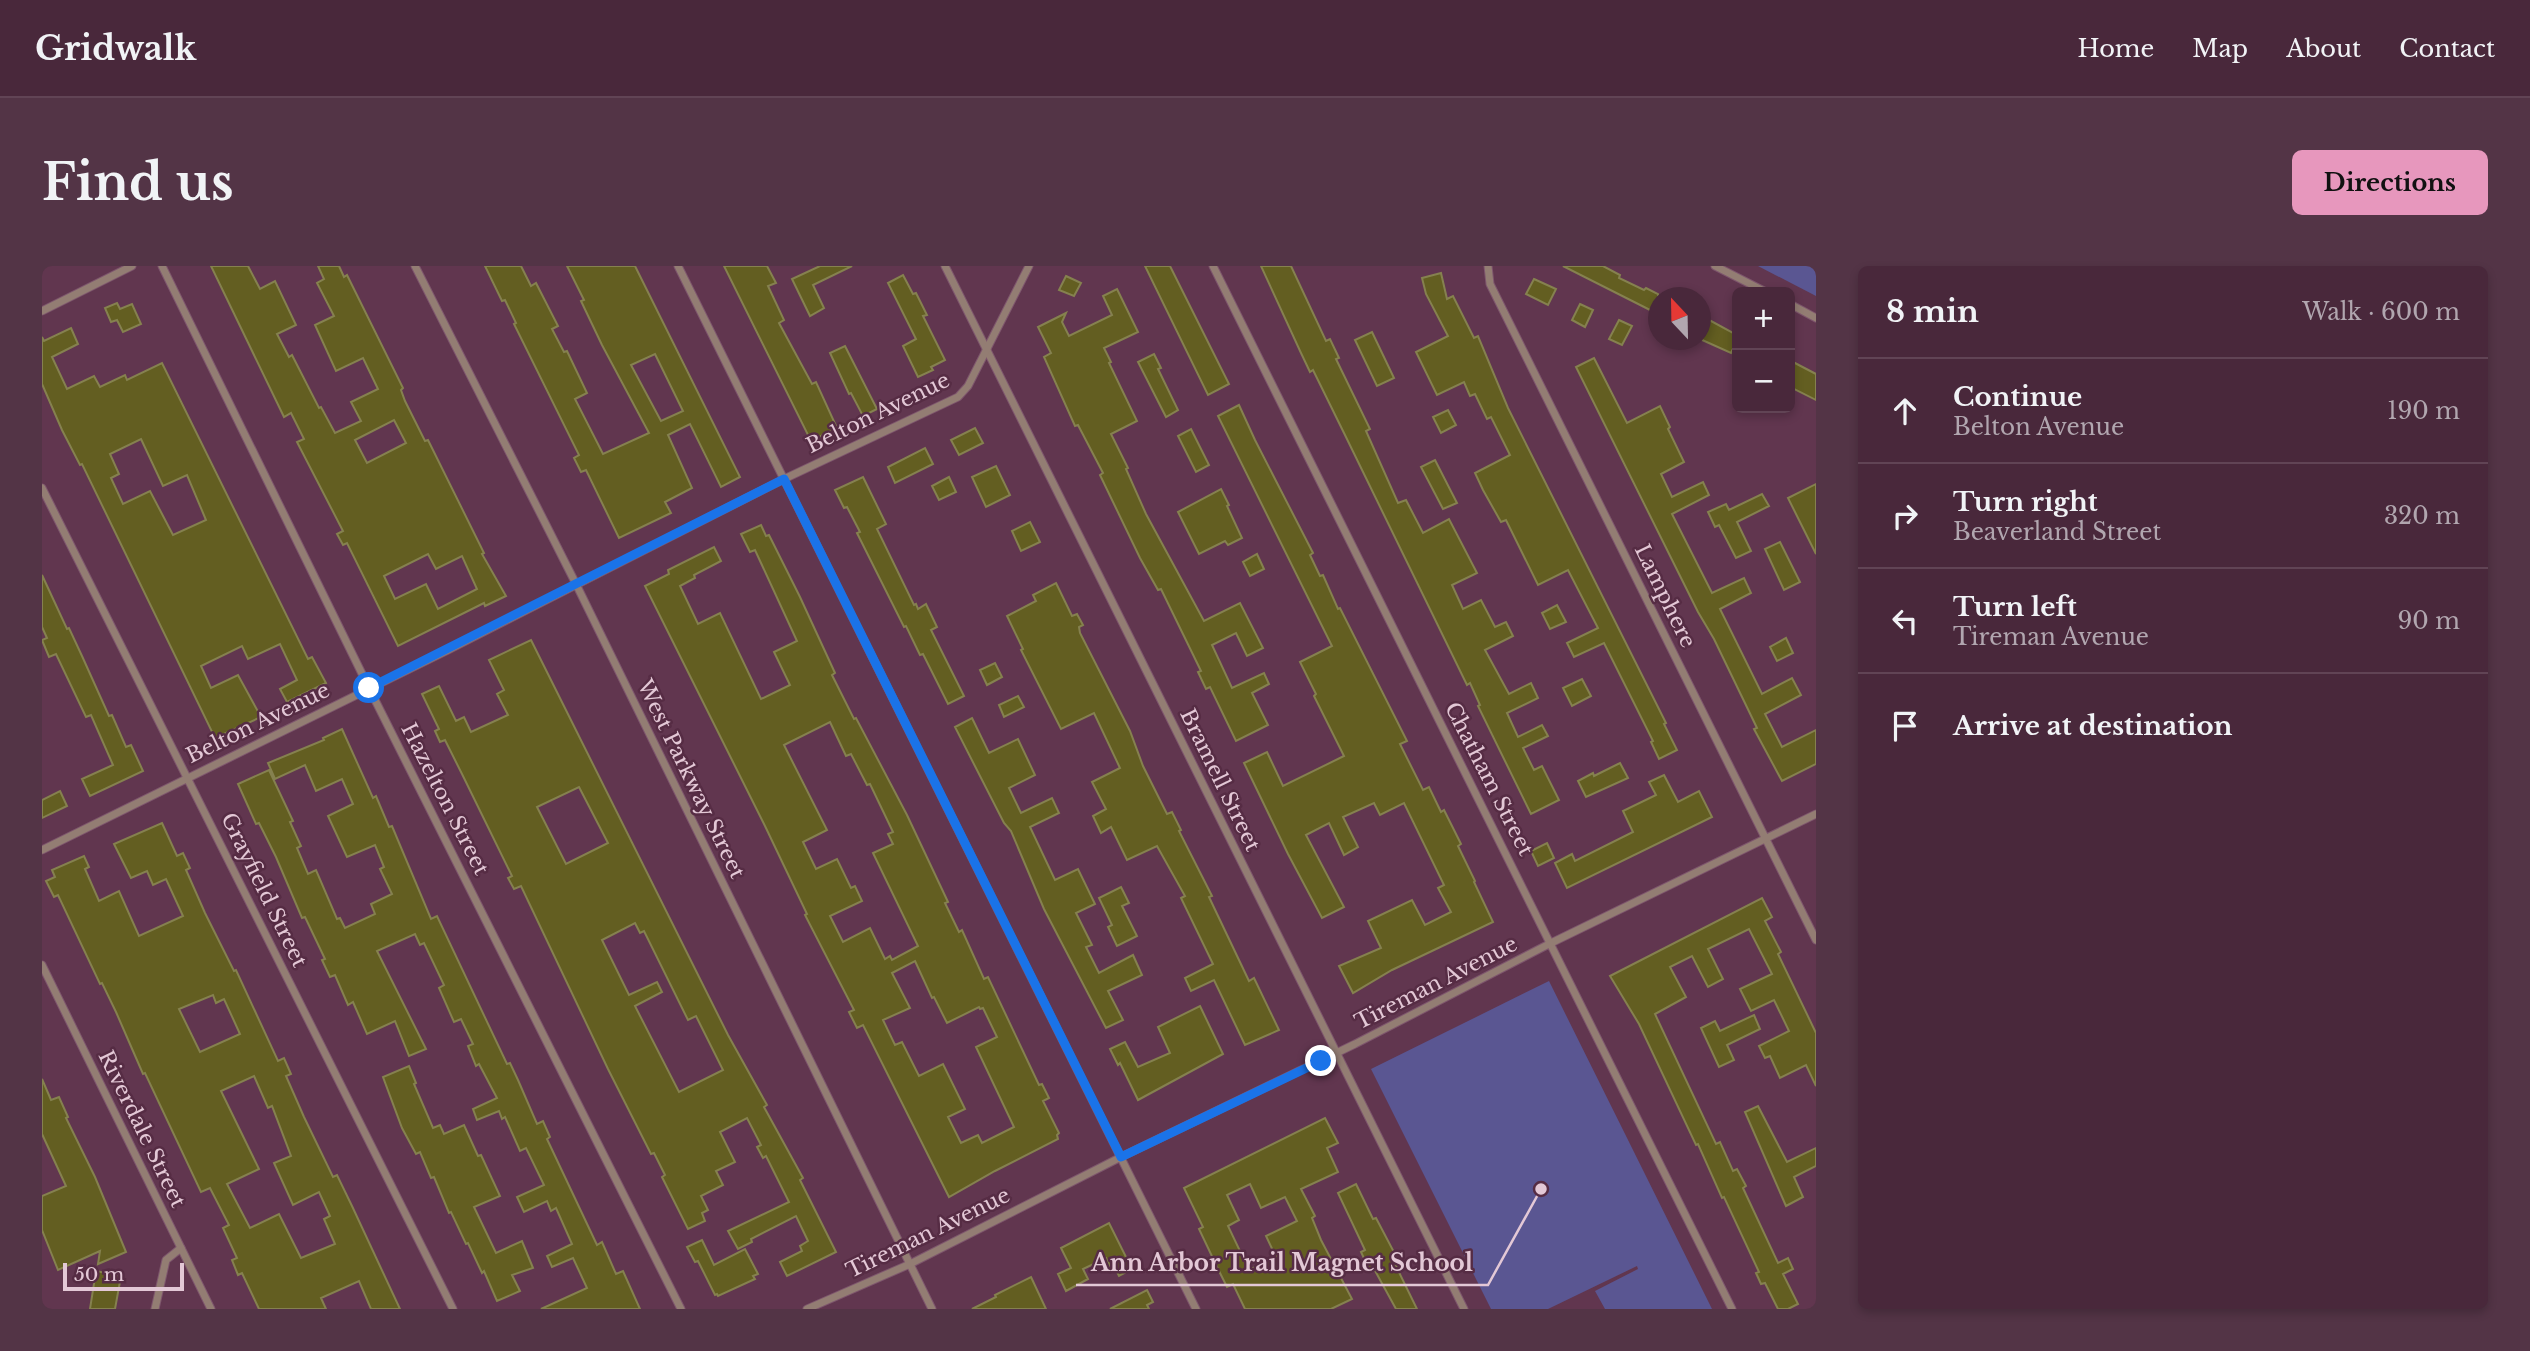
<!DOCTYPE html>
<html lang="en">
<head>
<meta charset="utf-8">
<style>
  :root { --surface:#49283b; --page:#533446; --text:#f1f3f6; --muted:#b1a6af; --line:#614455; --accent:#e797bd }
  body { margin:0; font-family:"Libre Baskerville",serif; background:var(--page); color:var(--text) }
  .controls { position:absolute; right:21px; top:21px; display:grid; overflow:hidden; border-radius:10px; box-shadow:0 4px 10px #0003 }
  .controls button { width:63px; height:63px; display:grid; place-items:center; padding:0; border:0; border-bottom:2px solid var(--line); background:var(--surface); color:var(--text); font:35px sans-serif }
  .compass { position:absolute; left:1606px; top:21px; width:63px; height:63px; border-radius:50%; background:var(--surface); box-shadow:0 4px 10px #0003; rotate:338deg }
  .scale { position:absolute; left:21px; bottom:18px; width:121px; box-sizing:border-box; padding-left:7px; border:4px solid #e3c8d6; border-top:0; font-size:19px; line-height:24px; white-space:nowrap; color:#e3c8d6; -webkit-text-stroke:5px #562c44; paint-order:stroke }
  .stop { position:absolute; width:21px; height:21px; margin:-16px; border:5px solid #1a73e8; border-radius:50%; background:#fff }
  .stop.end { background:#1a73e8; border-color:#fff; box-shadow:0 2px 7px #0008 }
  .list { margin:0; padding:0; list-style:none }
  h2 { display:flex; justify-content:space-between; align-items:center; height:91px; margin:0; padding:0 28px; font-size:30px }
  h2 small { font-size:23px; font-weight:400; color:var(--muted) }
  .list li { display:grid; grid-template-columns:46px 1fr auto; gap:21px; align-items:center; box-sizing:border-box; height:105px; padding:0 28px; border-top:2px solid var(--line) }
  .list b { display:block; font-size:26px; white-space:nowrap }
  .list p { margin:0; font-size:23px; white-space:nowrap; color:var(--muted) }
  .list em { font-size:23px; font-style:normal; color:var(--muted) }
  .icon { flex:none; width:38px; height:38px; fill:none; stroke:currentColor; stroke-width:2; stroke-linecap:round; stroke-linejoin:round }
  .map { position:relative; flex:none; width:1774px; height:1043px; overflow:hidden; border-radius:10px }
  header { display:flex; align-items:center; gap:42px; box-sizing:border-box; height:98px; padding:0 35px; background:var(--surface); border-bottom:2px solid var(--line) }
  header strong { font-size:33px }
  nav { display:flex; gap:38px; margin-inline-start:auto; font-size:24px }
  .intro { display:flex; align-items:center; justify-content:space-between; box-sizing:border-box; height:168px; padding:0 42px }
  h1 { margin:0; font-size:49px }
  .button { padding:18px 32px; border-radius:10px; background:var(--accent); color:#111; font-size:24px; font-weight:700 }
  main { display:flex; gap:42px; padding:0 42px }
  aside { flex:1; background:var(--surface); border-radius:10px; box-shadow:0 4px 10px #0003 }
  .map>svg:first-child { display:block }
  .green { fill:#5a5692 }
  .building { fill:#635e21; stroke:#85814f; stroke-width:2; fill-rule:evenodd }
  .lines { fill:none; stroke-linecap:round; stroke-linejoin:round }
  .street-casing { stroke:#7e566d; stroke-width:9 }
  .street { stroke:#937d73; stroke-width:7 }
  .route { stroke:#1a73e8; stroke-width:9 }
  .labels { text-anchor:middle; stroke-width:5; stroke-linejoin:round; paint-order:stroke }
  .street-label { font-size:21px; fill:#e3c8d6; stroke:#562c44 }
  .leader { fill:none; stroke:#e3c8d6; stroke-width:2.5 }
  .callout-dot { fill:#e3c8d6; stroke:#562c44; stroke-width:2.5 }
  .callout-label { font-size:23px; text-anchor:middle; font-weight:bold; fill:#e3c8d6; stroke:#562c44; stroke-width:5; stroke-linejoin:round; paint-order:stroke }
</style>
</head>
<body>
<header>
<strong>Gridwalk</strong>
<nav><a>Home</a><a>Map</a><a>About</a><a>Contact</a></nav>
</header>
<div class="intro"><h1>Find us</h1><a class="button">Directions</a></div>
<main>
<div class="map">
<svg width="1774" height="1043" viewBox="0 0 1774 1043">
  <rect width="100%" height="100%" fill="#61364f"/>
  <g class="green">
    <polygon points="1716,0 1774,0 1774,30"/>
    <polygon points="1507,715 1670,1043 1563,1043 1553,1025 1596,1003 1595,1000 1506,1043 1449,1043 1329,803"/>
  </g>
  <g class="building">
    <path d="M 169,0 L 206,0 L 218,23 L 233,15 L 254,59 L 235,68 L 247,91 L 250,89 L 277,142 L 279,141 L 293,167 L 319,155 L 309,136 L 336,123 L 321,92 L 294,105 L 273,59 L 292,50 L 275,17 L 282,13 L 276,0 L 297,0 L 302,11 L 305,9 L 361,122 L 359,124 L 363,135 L 383,175 L 386,174 L 442,287 L 440,288 L 464,330 L 443,340 L 442,337 L 356,380 L 305,277 L 301,279 L 295,268 L 301,265 L 255,176 L 262,173 L 249,147 L 242,151 ZM 352,154 L 364,177 L 325,197 L 313,174 ZM 386,288 L 394,303 L 420,290 L 435,323 L 396,343 L 384,318 L 353,333 L 342,310 Z"/>
    <path d="M 443,0 L 479,0 L 489,20 L 494,17 L 516,60 L 510,63 L 522,86 L 525,85 L 545,127 L 533,133 L 561,188 L 607,167 L 560,79 L 539,35 L 542,34 L 525,0 L 593,0 L 698,211 L 679,221 L 648,158 L 626,169 L 650,222 L 623,236 L 629,247 L 577,272 L 544,204 L 539,206 L 532,192 L 537,189 L 472,58 L 474,57 L 463,34 L 460,35 ZM 613,88 L 641,145 L 619,155 L 589,99 Z"/>
    <polygon points="682,0 725,0 734,17 726,20 742,54 737,57 770,118 774,116 795,162 769,175"/>
    <polygon points="778,0 810,0 771,19 782,42 768,50 750,13"/>
    <polygon points="1103,0 1128,0 1187,118 1166,129"/>
    <polygon points="1219,0 1249,0 1284,75 1288,73 1297,92 1294,93 1328,163 1324,165 1356,237 1364,234 1381,267 1407,253 1435,307 1410,319 1421,343 1439,334 1453,361 1464,356 1471,370 1443,384 1467,428 1489,417 1496,432 1465,447 1476,471 1500,459 1506,470 1481,482 1492,504 1500,500 1517,534 1489,548 1436,440 1438,439 1428,417 1425,419 1302,167 1271,104 1268,106 1259,87"/>
    <polygon points="1521,0 1561,0 1578,9 1577,12 1602,24 1604,22 1616,28 1616,48"/>
    <polygon points="1399,7 1405,33 1411,30 1432,72 1436,70 1466,142 1624,457 1622,458 1635,484 1617,493 1609,476 1611,475 1562,377 1532,391 1525,377 1556,362 1526,304 1496,319 1464,254 1459,256 1441,224 1433,207 1468,189 1449,151 1445,153 1433,128 1428,130 1422,116 1395,129 1374,86 1406,70 1384,28 1380,12"/>
    <polygon points="861,9 871,28 874,27 885,49 881,50 903,94 889,101 891,104 876,111 861,80 874,73 846,17"/>
    <polygon points="1024,10 1039,17 1032,30 1017,24"/>
    <polygon points="1492,13 1514,23 1506,39 1484,28"/>
    <polygon points="1075,23 1096,66 1062,82 1069,96 1067,97 1095,155 1069,168 1086,202 1084,203 1104,248 1162,355 1198,337 1221,382 1205,390 1194,367 1170,379 1190,422 1222,407 1227,418 1210,427 1226,459 1194,475 1168,421 1164,423 1156,406 1159,405 1119,323 1116,324 1098,292 1058,209 1061,207 1036,159 1033,160 1002,91 1009,87 996,61 1024,47 1020,56 1027,70 1070,49 1061,30"/>
    <polygon points="75,37 78,43 90,38 99,58 81,66 75,54 69,56 63,42"/>
    <polygon points="1538,38 1551,44 1543,61 1530,54"/>
    <polygon points="1658,49 1695,69 1695,74 1689,87 1658,73"/>
    <polygon points="1577,54 1590,60 1580,79 1567,73"/>
    <path d="M 29,62 L 36,78 L 10,91 L 25,123 L 52,110 L 58,121 L 83,109 L 85,114 L 120,97 L 266,393 L 270,391 L 284,417 L 245,436 L 238,423 L 255,414 L 238,378 L 206,393 L 200,380 L 159,400 L 169,422 L 196,409 L 219,451 L 173,472 L 40,198 L 38,199 L 20,164 L 0,118 L 0,71 L 2,75 ZM 99,173 L 121,220 L 145,209 L 164,254 L 131,269 L 108,225 L 81,238 L 69,212 L 77,208 L 68,188 Z"/>
    <polygon points="1330,66 1352,112 1335,120 1313,74"/>
    <polygon points="803,80 835,143 821,150 809,127 807,128 788,87"/>
    <polygon points="1112,88 1119,102 1116,103 1136,144 1124,151 1096,96"/>
    <polygon points="1552,92 1585,157 1618,140 1628,161 1626,163 1642,196 1619,208 1630,231 1661,216 1667,229 1630,248 1670,327 1702,312 1709,327 1678,343 1720,428 1750,412 1759,429 1723,448 1740,481 1774,464 1774,498 1740,515 1712,463 1715,462 1672,373 1656,346 1534,101"/>
    <polygon points="1751,96 1774,108 1774,134 1748,121 1748,103"/>
    <polygon points="1197,139 1213,174 1271,287 1268,289 1278,310 1281,309 1296,343 1298,342 1365,475 1358,478 1381,524 1387,521 1399,546 1402,544 1419,578 1416,580 1433,615 1432,616 1451,656 1350,704 1311,727 1297,700 1339,682 1326,655 1370,634 1383,659 1409,646 1396,622 1402,619 1362,537 1338,549 1332,537 1301,551 1316,581 1302,589 1287,557 1264,569 1302,641 1280,652 1246,588 1202,497 1225,486 1241,520 1302,490 1272,430 1274,428 1258,396 1290,380 1176,150"/>
    <polygon points="1406,144 1414,159 1399,167 1391,151"/>
    <polygon points="933,162 941,177 917,189 909,174"/>
    <polygon points="1149,163 1167,199 1154,206 1136,170"/>
    <polygon points="883,182 891,198 853,217 846,201"/>
    <polygon points="1393,194 1415,237 1401,243 1379,201"/>
    <polygon points="954,200 968,229 944,241 930,211"/>
    <polygon points="821,211 844,258 835,263 872,339 874,338 876,343 884,338 895,361 889,364 922,430 906,438 881,388 878,389 864,360 862,361 815,267 818,266 805,241 802,242 793,224"/>
    <polygon points="907,211 914,226 897,234 890,220"/>
    <polygon points="1774,218 1774,288 1746,232"/>
    <polygon points="1179,223 1187,239 1185,240 1200,272 1186,279 1183,275 1157,288 1136,246"/>
    <polygon points="1720,228 1727,240 1695,256 1709,285 1694,292 1677,259 1673,261 1666,246 1684,238 1687,244"/>
    <polygon points="988,256 998,276 979,285 970,265"/>
    <path d="M 719,259 L 724,270 L 727,269 L 758,331 L 793,407 L 790,409 L 812,453 L 814,452 L 865,549 L 906,636 L 903,637 L 917,666 L 920,664 L 942,713 L 946,711 L 997,819 L 1000,818 L 1007,832 L 1001,835 L 1017,867 L 1015,869 L 1016,873 L 953,905 L 907,931 L 821,759 L 815,762 L 807,746 L 812,744 L 763,649 L 765,648 L 723,560 L 603,320 L 627,308 L 626,304 L 672,281 L 679,295 L 652,309 L 653,312 L 638,320 L 656,358 L 678,347 L 719,433 L 748,419 L 732,386 L 755,375 L 713,284 L 708,286 L 699,268 ZM 788,456 L 804,490 L 809,488 L 825,519 L 828,518 L 851,566 L 846,568 L 851,578 L 831,587 L 876,680 L 850,694 L 848,690 L 843,693 L 828,662 L 801,676 L 788,650 L 820,635 L 813,620 L 809,622 L 795,593 L 774,603 L 761,576 L 785,564 L 742,479 ZM 873,695 L 890,732 L 892,731 L 905,757 L 937,741 L 938,743 L 941,742 L 955,771 L 934,781 L 972,861 L 940,877 L 936,869 L 919,877 L 906,851 L 923,843 L 901,798 L 877,810 L 860,776 L 853,779 L 841,754 L 868,742 L 850,707 Z"/>
    <polygon points="1738,276 1758,316 1742,324 1723,283"/>
    <polygon points="1215,288 1222,303 1208,310 1201,296"/>
    <polygon points="0,309 25,363 27,362 40,390 67,450 70,449 84,481 89,479 101,505 48,530 40,513 71,499 49,449 44,451 14,388 7,391 0,374 5,372 0,361"/>
    <polygon points="1014,317 1030,350 1035,348 1041,359 1037,361 1038,367 1088,465 1101,500 1125,548 1130,546 1139,564 1137,565 1170,630 1167,631 1207,715 1212,712 1237,764 1203,779 1172,714 1149,725 1143,712 1171,698 1139,632 1143,630 1115,580 1085,594 1069,561 1059,567 1051,550 1064,543 1050,516 1078,502 1052,447 1019,463 979,384 981,383 965,350 994,335 991,329"/>
    <polygon points="1515,339 1524,356 1508,363 1500,347"/>
    <polygon points="1744,372 1751,387 1735,395 1728,381"/>
    <path d="M 489,374 L 686,769 L 725,839 L 722,841 L 761,912 L 758,914 L 794,986 L 745,1010 L 738,996 L 760,985 L 758,980 L 766,975 L 754,950 L 709,973 L 710,976 L 696,983 L 686,965 L 747,936 L 724,890 L 721,892 L 715,881 L 719,879 L 705,852 L 678,866 L 693,896 L 674,905 L 681,919 L 659,930 L 666,944 L 660,947 L 663,955 L 646,963 L 620,911 L 623,909 L 612,887 L 609,888 L 566,803 L 479,620 L 472,623 L 466,612 L 470,610 L 420,508 L 403,474 L 398,476 L 393,465 L 397,463 L 380,428 L 397,420 L 414,455 L 422,451 L 429,466 L 466,449 L 455,428 L 462,424 L 447,394 ZM 537,521 L 566,577 L 524,598 L 495,541 ZM 593,657 L 598,667 L 602,665 L 646,754 L 654,750 L 681,804 L 637,826 L 593,740 L 620,726 L 615,716 L 587,729 L 560,674 Z"/>
    <polygon points="953,397 960,411 945,419 938,404"/>
    <polygon points="1540,413 1549,430 1530,440 1521,422"/>
    <polygon points="976,430 982,441 962,451 957,439"/>
    <polygon points="930,452 947,487 976,473 993,509 967,522 979,547 1010,532 1017,547 988,561 1013,614 1036,603 1053,638 1034,647 1050,679 1044,681 1057,707 1091,689 1100,709 1066,725 1081,754 1064,762 1002,643 969,565 962,557 913,461"/>
    <polygon points="300,463 331,532 334,530 347,561 350,560 389,653 395,650 465,798 468,797 476,814 495,858 501,855 508,871 505,873 555,979 560,976 574,1008 581,1005 598,1043 499,1043 545,1022 531,992 510,1001 505,990 530,978 514,942 509,945 505,935 482,946 475,931 502,919 484,882 478,885 463,851 460,853 457,845 435,854 431,843 455,832 437,798 434,800 426,780 431,778 419,753 412,756 397,722 402,719 382,677 378,679 373,668 335,685 384,783 367,790 353,755 325,768 311,736 306,739 293,709 288,711 280,694 283,693 263,651 260,652 234,591 217,557 214,558 196,518 227,504 251,555 248,556 259,580 255,582 266,608 274,604 295,653 298,652 303,662 333,648 329,638 350,628 338,603 342,601 333,579 305,591 286,550 311,538 300,513 274,525 263,499 233,513 226,497 282,474 281,472"/>
    <polygon points="1578,497 1586,512 1544,531 1536,515 1551,507 1552,510"/>
    <polygon points="1622,509 1636,536 1657,525 1670,551 1525,622 1513,597 1530,588 1533,595 1591,566 1581,545 1614,529 1607,516"/>
    <polygon points="18,525 25,540 0,552 0,534"/>
    <path d="M 120,557 L 135,590 L 141,587 L 148,602 L 144,604 L 163,647 L 192,705 L 194,704 L 236,795 L 242,792 L 249,808 L 244,810 L 262,851 L 291,911 L 295,909 L 310,940 L 358,1043 L 329,1043 L 317,1015 L 279,1032 L 284,1043 L 217,1043 L 200,1007 L 196,1009 L 190,994 L 195,992 L 181,962 L 187,959 L 168,922 L 159,926 L 103,807 L 101,808 L 91,785 L 74,746 L 60,717 L 58,718 L 16,629 L 12,631 L 4,615 L 13,611 L 10,604 L 42,590 L 47,601 L 43,603 L 57,635 L 77,625 L 97,670 L 141,650 L 124,613 L 111,619 L 105,605 L 89,612 L 72,578 ZM 171,729 L 174,737 L 182,733 L 198,768 L 158,786 L 137,743 ZM 212,810 L 226,842 L 230,840 L 249,890 L 232,897 L 251,939 L 277,926 L 288,950 L 282,953 L 293,978 L 259,992 L 237,948 L 208,962 L 185,918 L 217,903 L 179,825 Z"/>
    <polygon points="1505,577 1512,592 1496,600 1489,585"/>
    <polygon points="1079,621 1087,637 1080,640 1095,670 1075,680 1066,661 1070,659 1057,632"/>
    <polygon points="1720,632 1730,651 1723,655 1739,686 1736,688 1774,767 1774,820 1764,799 1738,812 1728,790 1723,792 1717,780 1747,765 1732,734 1709,745 1698,723 1730,708 1707,663 1666,683 1681,713 1666,721 1650,690 1628,701 1644,731 1613,748 1674,878 1678,876 1691,905 1695,903 1704,920 1701,922 1736,997 1746,992 1751,1003 1741,1008 1756,1038 1746,1043 1736,1043 1723,1017 1719,1018 1714,1007 1717,1006 1682,931 1680,932 1656,878 1654,879 1597,758 1568,710"/>
    <polygon points="1158,740 1181,788 1096,834 1078,797 1076,799 1068,783 1083,776 1096,801 1128,787 1116,761"/>
    <polygon points="1712,749 1718,763 1685,779 1692,794 1677,801 1659,762 1673,755 1678,765"/>
    <polygon points="367,800 374,817 372,818 391,862 398,859 402,868 422,859 436,890 439,889 458,930 432,941 454,987 480,975 491,1002 470,1009 478,1025 455,1035 442,1005 440,1007 426,977 424,978 409,946 407,947 392,911 389,912 378,886 374,888 360,862 341,811"/>
    <polygon points="0,813 9,834 17,831 26,851 24,852 53,911 84,986 56,998 58,985 16,1004 0,964 0,930 24,920 0,868"/>
    <polygon points="1716,840 1745,896 1774,882 1774,900 1752,911 1761,931 1744,940 1703,846"/>
    <path d="M 1283,852 L 1296,877 L 1285,882 L 1296,906 L 1259,923 L 1273,950 L 1270,952 L 1279,974 L 1310,1033 L 1289,1043 L 1203,1043 L 1191,1018 L 1185,1021 L 1177,1005 L 1157,963 L 1161,961 L 1142,922 ZM 1208,918 L 1219,942 L 1243,931 L 1255,955 L 1224,970 L 1234,991 L 1207,1004 L 1186,960 L 1197,954 L 1185,929 Z"/>
    <polygon points="1314,918 1331,953 1334,952 1354,990 1350,992 1375,1043 1354,1043 1331,1001 1327,1003 1319,986 1323,984 1296,927"/>
    <polygon points="1067,957 1090,1003 1077,1010 1071,998 1068,1000 1064,992 1041,1003 1046,1013 1024,1025 1016,1008 1029,1002 1019,982"/>
    <polygon points="660,974 672,999 703,983 716,1008 711,1010 713,1013 676,1030 675,1028 673,1029 656,995 653,996 645,981"/>
    <polygon points="54,1005 79,1010 73,1043 48,1043"/>
    <polygon points="989,1011 1004,1043 930,1043 954,1031 953,1029"/>
    <polygon points="1105,1024 1111,1036 1105,1039 1107,1043 1068,1043"/>
  </g>
  <g class="lines">
    <g class="street-casing">
      <g id="street">
        <polyline points="120,0 327,422 639,1043"/>
        <polyline points="373,0 534,318 890,1043"/>
        <polyline points="636,0 1154,1043"/>
        <polyline points="903,0 1422,1043"/>
        <polyline points="1171,0 1690,1043"/>
        <polyline points="1446,0 1448,18 1774,674"/>
        <polyline points="1673,0 1724,26"/>
        <polyline points="1748,38 1774,52"/>
        <polyline points="0,45 90,0"/>
        <polyline points="0,222 411,1043"/>
        <polyline points="0,584 406,384 742,213 916,131 926,120 987,0"/>
        <polyline points="0,699 169,1043"/>
        <polyline points="113,1043 124,994 139,982"/>
        <polyline points="765,1043 868,998 1079,891 1313,778 1509,677 1774,548"/>
      </g>
    </g>
    <use href="#street" class="street"/>
  </g>
  <g class="lines">
    <polyline class="route" points="327,422 742,213 1079,891 1279,795"/>
  </g>
  <g class="labels">
    <g class="street-label">
      <text transform="translate(836 147) rotate(-26)" y="7">Belton Avenue</text>
      <text transform="translate(1623 330) rotate(64)" y="7">Lamphere</text>
      <text transform="translate(216 457) rotate(-26)" y="7">Belton Avenue</text>
      <text transform="translate(649 513) rotate(64)" y="7">West Parkway Street</text>
      <text transform="translate(1447 513) rotate(63)" y="7">Chatham Street</text>
      <text transform="translate(1178 514) rotate(64)" y="7">Bramell Street</text>
      <text transform="translate(403 533) rotate(63)" y="7">Hazelton Street</text>
      <text transform="translate(222 624) rotate(64)" y="7">Grayfield Street</text>
      <text transform="translate(1394 717) rotate(-27)" y="7">Tireman Avenue</text>
      <text transform="translate(100 863) rotate(64)" y="7">Riverdale Street</text>
      <text transform="translate(886 967) rotate(-26)" y="7">Tireman Avenue</text>
    </g>
  </g>
  <path class="leader" d="M1499 923L1446 1019H1034"/>
  <circle class="callout-dot" cx="1499" cy="923" r="7"/>
  <g class="callout-label">
    <text x="1240" y="1005">Ann Arbor Trail Magnet School</text>
  </g>
</svg>
<div class="controls">
<button>+</button>
<button>−</button>
</div>
<svg class="compass" viewBox="-18 -18 36 36"><path d="M0-13l5 13h-10z" fill="#e53935"/><path d="M0 13l5-13h-10z" fill="#b1a6af"/></svg>
<div class="scale">50 m</div>
<div class="stop" style="left:327px;top:422px"></div>
<div class="stop end" style="left:1279px;top:795px"></div>
</div>
<aside>
<h2>8 min<small>Walk · 600 m</small></h2>
<ul class="list">
<li><svg class="icon" aria-label="ahead" viewBox="0 0 24 24"><path d="M12 20V5M6 11l6-6 6 6"/></svg><div><b>Continue</b><p>Belton Avenue</p></div><em>190 m</em></li>
<li><svg class="icon" aria-label="right" viewBox="0 0 24 24"><path d="M7 20v-9h11M14 6l5 5-5 5"/></svg><div><b>Turn right</b><p>Beaverland Street</p></div><em>320 m</em></li>
<li><svg class="icon" aria-label="left" viewBox="0 0 24 24"><path d="M17 20v-9H6M10 6l-5 5 5 5"/></svg><div><b>Turn left</b><p>Tireman Avenue</p></div><em>90 m</em></li>
<li><svg class="icon" aria-label="arrive" viewBox="0 0 24 24"><path d="M6 21V4h12l-3 4 3 4H6"/></svg><div><b>Arrive at destination</b></div></li>
</ul>
</aside>
</main>
</body>
</html>
